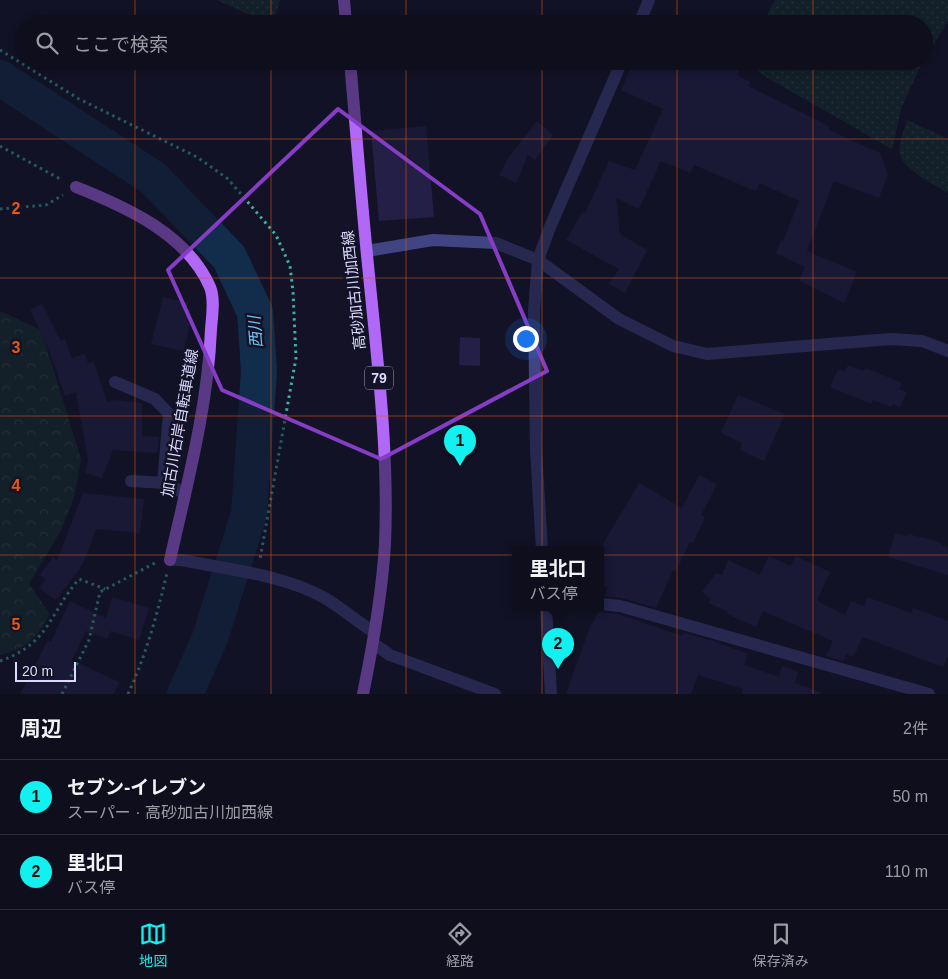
<!DOCTYPE html>
<html lang="ja">
<head>
<meta charset="utf-8">
<style>
  :root { --surface:#0e0e1d; --page:#1c1c2a; --text:#f1f3f6; --muted:#9b9ca4; --line:#2e2e3b; --accent:#12f1ef }
  body { margin:0; font-family:Helvetica,"Noto Sans JP",sans-serif; background:var(--page); color:var(--text) }
  .scale { position:absolute; left:15px; bottom:12px; width:61px; box-sizing:border-box; padding-left:5px; border:2px solid #dbdafd; border-top:0; font-size:14px; line-height:18px; white-space:nowrap; color:#dbdafd; -webkit-text-stroke:4px #131227; paint-order:stroke }
  .you { position:absolute; left:525px; top:338px; width:18px; height:18px; margin:-12px; border:4px solid #fff; border-radius:50%; background:#1a73e8; box-shadow:0 0 0 8px #1a73e833 }
  .badge { display:grid; place-items:center; width:32px; height:32px; border-radius:50%; background:var(--accent); color:#111; font-size:16px; font-weight:700 }
  .pin { position:absolute; translate:-50% -41px; filter:drop-shadow(0 1px 2px #0008) }
  .pin::after { content:''; position:absolute; top:26px; width:18px; height:15px; background:inherit; clip-path:polygon(0 0,100% 0,50% 100%) }
  .popup { position:absolute; left:512px; top:546px; width:92px; height:65px; box-sizing:border-box; display:grid; place-content:center; border-radius:0px; background:var(--surface); filter:drop-shadow(0 1px 4px #0005); font-size:16px; white-space:nowrap; color:var(--muted) }
  .popup b { font-size:19px; color:var(--text) }
  .popup::after { content:''; position:absolute; left:50%; top:100%; margin-left:-10px; border:10px solid transparent; border-top-color:var(--surface) }
  .list { margin:0; padding:0; list-style:none }
  h2 { display:flex; justify-content:space-between; align-items:center; height:65px; margin:0; padding:0 20px; font-size:21px }
  h2 small { font-size:16px; font-weight:400; color:var(--muted) }
  .list li { display:grid; grid-template-columns:32px 1fr auto; gap:15px; align-items:center; box-sizing:border-box; height:75px; padding:0 20px; border-top:1px solid var(--line) }
  .list b { display:block; font-size:19px; white-space:nowrap }
  .list p { margin:0; font-size:16px; white-space:nowrap; color:var(--muted) }
  .list em { font-size:16px; font-style:normal; color:var(--muted) }
  .icon { flex:none; width:28px; height:28px; fill:none; stroke:currentColor; stroke-width:2; stroke-linecap:round; stroke-linejoin:round }
  .map { position:relative; flex:none; width:948px; height:694px; overflow:hidden }
  .search { position:absolute; background:var(--surface); box-shadow:0 2px 8px #0003; left:15px; right:15px; top:15px; height:55px; display:flex; align-items:center; gap:12px; box-sizing:border-box; padding:0 18px; border-radius:28px; color:var(--muted); font-size:19px }
  .sheet { height:215px; background:var(--surface) }
  nav { display:flex; justify-content:space-around; align-items:center; box-sizing:border-box; height:70px; border-top:1px solid var(--line); background:var(--surface); font-size:14px; color:var(--muted) }
  nav a { display:grid; justify-items:center; gap:2px }
  nav .on { color:var(--accent) }
  .map>svg:first-child { display:block }
  .grass { fill:url(#grass-dots) }
  .forest { fill:url(#forest-crowns) }
  .lines { fill:none; stroke-linecap:round; stroke-linejoin:round }
  .river { stroke:#122d4b; stroke-width:36 }
  .building { fill:#231f47 }
  .path { stroke:#38b39f; stroke-width:3; stroke-dasharray:2.5 4; stroke-linecap:butt }
  .minor { stroke:#404483; stroke-width:12 }
  .major { stroke:#b268f6; stroke-width:12 }
  .marked { fill:none; stroke:#853dc5; stroke-width:4; stroke-linejoin:round }
  .grid { fill:none; stroke:#e8590c; stroke-width:1; stroke-opacity:0.55 }
  .labels { text-anchor:middle; stroke-width:5; stroke-linejoin:round; paint-order:stroke }
  .shield { fill:#131227; stroke:#9f9ebd; stroke-width:1 }
  .shield-label { font-size:14px; font-weight:bold; fill:#dbdafd }
  .street-label { font-size:15px; fill:#dbdafd; stroke:#131227 }
  .water-label { font-size:16px; font-style:italic; fill:#6fc6f6; stroke:#131227 }
  .grid-label { font-size:16px; text-anchor:middle; font-weight:bold; fill:#e8590c; stroke:#131227; stroke-width:5; stroke-linejoin:round; paint-order:stroke }
</style>
</head>
<body>
<div class="map">
<svg width="948" height="694" viewBox="0 0 948 694">
  <defs>
    <pattern id="grass-dots" width="8" height="8" patternUnits="userSpaceOnUse" patternTransform="scale(1.25)"><rect width="8" height="8" fill="#15312d"/><path d="M2 2h.1M6 6h.1" fill="none" stroke="#364e4c" stroke-width="1.8" stroke-linecap="round"/></pattern>
    <pattern id="forest-crowns" width="20" height="18" patternUnits="userSpaceOnUse" patternTransform="scale(1.25)"><rect width="20" height="18" fill="#15312d"/><path d="M2 6a3 3 0 1 1 6 0M12 15a3 3 0 1 1 6 0" fill="none" stroke="#364e4c"/></pattern>
  </defs>
  <rect width="100%" height="100%" fill="#131227"/>
  <g class="grass">
    <polygon points="217,0 280,0 273,24 270,24"/>
    <polygon points="775,0 948,0 948,21 924,60 924,24 762,24"/>
    <polygon points="746,61 923,61 902,106 892,149 766,77"/>
    <path d="M 907,120 L 948,139 L 948,193 C 936,185 902,169 900,154 C 898,144 904,130 907,120 Z"/>
  </g>
  <path class="forest" d="M 0,311 L 41,330 L 81,459 L 74,498 L 60,532 L 29,584 L 50,614 C 36,638 28,648 0,655 Z"/>
  <g class="lines">
    <polyline class="river" points="0,78 153,178 229,257 255,312 259,371 249,514 210,638 185,694"/>
  </g>
  <g class="building">
    <polygon points="634,61 728,61 738,66 738,76 750,82 748,86 829,126 829,130 880,153 888,174 879,198 834,181 807,251 857,272 844,303 799,281 805,267 776,253 781,240 783,241 799,201 760,183 755,191 694,165 690,173 661,161 639,209 616,198 620,234 647,250 625,293 609,284 619,269 566,240 582,212 585,213 609,161 635,170 663,109 621,90"/>
    <polygon points="537,121 553,135 535,160 528,155 516,183 499,175 508,158"/>
    <polygon points="426,126 434,217 379,221 371,131"/>
    <polygon points="163,297 188,303 186,309 190,310 187,322 190,323 184,351 151,344"/>
    <polygon points="42,304 61,341 65,339 72,358 85,354 88,363 94,362 107,402 115,400 142,403 142,436 159,437 157,453 113,450 102,478 85,473 88,460 76,392 65,396 49,351 30,310"/>
    <polygon points="460,337 480,338 480,366 459,365"/>
    <polygon points="848,365 864,371 866,368 902,383 899,389 907,392 900,407 893,404 891,407 873,400 871,404 830,387 838,369 845,372"/>
    <polygon points="738,395 785,414 764,461 740,450 742,443 721,433"/>
    <polygon points="699,475 717,484 701,515 705,517 693,543 690,542 676,571 673,570 656,608 622,598 604,596 608,587 600,585 600,549 639,483 682,508"/>
    <polygon points="83,493 144,499 140,533 96,529 83,564 56,600 39,588 46,579 40,575 53,557 57,561"/>
    <polygon points="895,533 907,536 908,534 936,541 948,548 948,575 888,557"/>
    <polygon points="769,556 790,566 796,556 830,572 817,601 845,615 851,601 864,606 867,597 911,613 913,608 948,621 948,656 943,667 863,637 853,657 846,654 843,661 826,656 833,641 763,611 756,627 727,614 728,612 709,603 711,599 702,592 716,573 722,575 728,560 760,575"/>
    <polygon points="112,597 149,608 139,640 110,631 107,639 86,631 72,660 119,682 114,694 20,694 48,640 51,642 70,601 106,618"/>
    <polygon points="598,612 618,614 682,636 684,633 713,641 748,654 744,665 779,677 782,666 798,672 795,683 820,692 820,694 742,694 743,689 698,675 691,694 566,694 591,624 592,625"/>
  </g>
  <g class="lines">
    <g class="path">
      <polyline points="0,50 79,99 197,157 228,179 276,235 290,266 293,292 296,358 260,559"/>
      <polyline points="0,146 62,180"/>
      <polyline points="0,209 46,205 63,195"/>
      <path d="M 0,661 C 49,644 49,614 79,579 L 105,589"/>
      <polyline points="62,694 89,640 100,592 155,563"/>
      <path d="M 128,694 C 146,655 157,615 167,573"/>
    </g>
    <g class="minor">
      <polyline points="639,24 649,0"/>
      <polyline points="367,251 433,240 496,243 538,260 619,319 673,346 707,354 891,339 922,341 948,351"/>
      <polyline points="115,382 155,399 169,414 163,483"/>
      <polyline points="131,481 166,483 185,494"/>
      <polyline points="542,550 536,450 534,311 538,260 550,227 622,61"/>
      <path d="M 170,560 L 181,560 C 226,569 283,575 323,597 C 341,607 357,622 374,632"/>
      <polyline points="600,604 620,606 929,694"/>
      <polyline points="546,608 551,694"/>
      <polyline points="374,644 390,655 495,694"/>
    </g>
    <g class="major">
      <polyline points="344,0 346,24"/>
      <path d="M 350,61 C 356,129 361,197 368,265 C 377,358 389,451 385,544 C 382,595 373,645 363,694"/>
      <path d="M 76,187 C 126,207 187,234 210,287 C 215,299 212,316 211,329 C 208,407 187,484 170,560"/>
    </g>
  </g>
  <path d="M0 0H948V694H0ZM 338,109 L 480,214 L 547,371 L 381,459 L 222,390 L 168,270 Z" fill="#131227" fill-opacity=".55" fill-rule="evenodd"/>
  <path class="marked" d="M 338,109 L 480,214 L 547,371 L 381,459 L 222,390 L 168,270 Z"/>
  <path class="grid" d="M 135,0 L 135,24M 271,0 L 271,24M 406,0 L 406,24M 542,0 L 542,24M 677,0 L 677,24M 813,0 L 813,24M 135,61 L 135,694M 271,61 L 271,694M 406,61 L 406,694M 542,61 L 542,694M 677,61 L 677,694M 813,61 L 813,694M 0,139 L 948,139M 0,278 L 948,278M 0,416 L 948,416M 0,555 L 948,555"/>
  <g class="labels">
    <rect class="shield" x="365" y="366.5" width="28" height="23" rx="4"/>
    <g class="shield-label">
      <text x="379" y="383">79</text>
    </g>
    <g class="street-label">
      <text transform="translate(354 290) rotate(-96)" y="5">高砂加古川加西線</text>
      <text transform="translate(180 423) rotate(-80)" y="5">加古川右岸自転車道線</text>
    </g>
    <g class="water-label">
      <text transform="translate(255 332) rotate(-95)" y="6">西川</text>
    </g>
  </g>
  <g class="grid-label">
    <text x="16" y="214">2</text>
    <text x="16" y="353">3</text>
    <text x="16" y="491">4</text>
    <text x="16" y="630">5</text>
  </g>
</svg>
<div class="scale">20 m</div>
<div class="you"></div>
<div class="pin badge" style="left:460px;top:466px">1</div>
<div class="pin badge" style="left:558px;top:669px">2</div>
<div class="popup"><b>里北口</b>バス停</div>
<div class="search"><svg class="icon" aria-label="search" viewBox="0 0 24 24"><circle cx="10" cy="10" r="6"/><path d="M15 15l6 6"/></svg>ここで検索</div>
</div>
<section class="sheet">
<h2>周辺<small>2件</small></h2>
<ul class="list">
<li><span class="badge">1</span><div><b>セブン-イレブン</b><p>スーパー · 高砂加古川加西線</p></div><em>50 m</em></li>
<li><span class="badge">2</span><div><b>里北口</b><p>バス停</p></div><em>110 m</em></li>
</ul>
</section>
<nav>
<a class="on"><svg class="icon" aria-label="map" viewBox="0 0 24 24"><path d="M3 6l6-2 6 2 6-2v14l-6 2-6-2-6 2zM9 4v14M15 6v14"/></svg>地図</a>
<a><svg class="icon" aria-label="directions" viewBox="0 0 24 24"><path d="M12 3l9 9-9 9-9-9zM9 14v-3h6M13 9l2 2-2 2"/></svg>経路</a>
<a><svg class="icon" aria-label="saved" viewBox="0 0 24 24"><path d="M7 4h10v16l-5-4-5 4z"/></svg>保存済み</a>
</nav>
</body>
</html>
